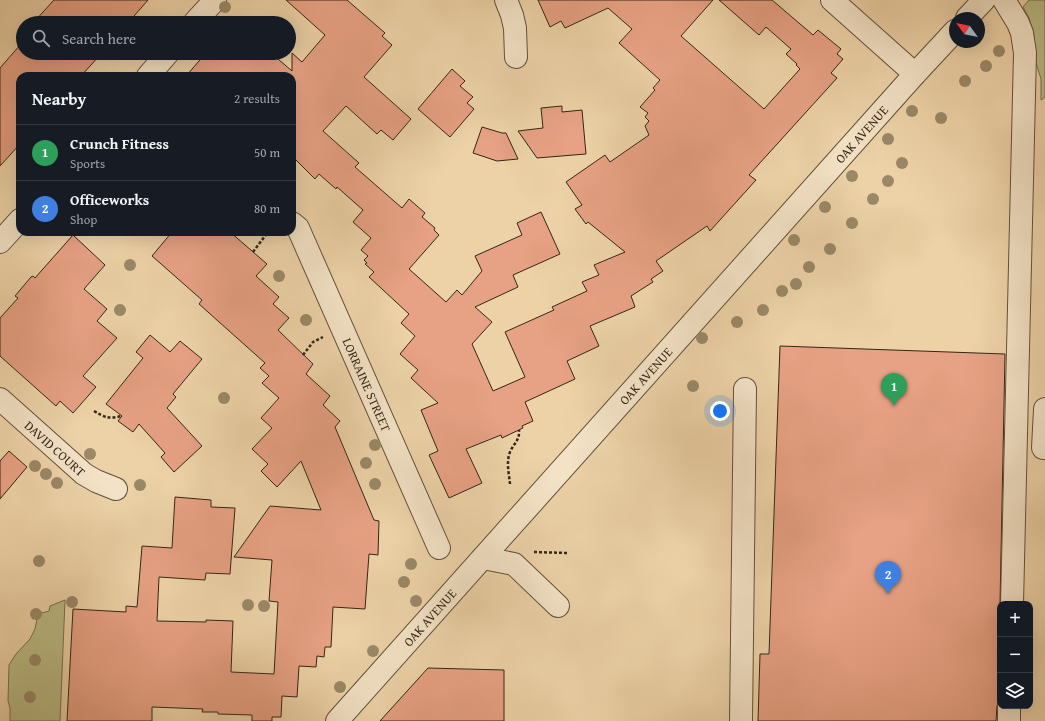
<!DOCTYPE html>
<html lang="en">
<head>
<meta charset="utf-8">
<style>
  :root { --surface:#171b24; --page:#242831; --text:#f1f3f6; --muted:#9ea1a6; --line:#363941; --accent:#0f766e }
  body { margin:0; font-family:"Gentium Book Plus",serif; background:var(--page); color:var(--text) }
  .controls { position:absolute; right:12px; bottom:12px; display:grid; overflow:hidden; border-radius:8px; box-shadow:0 4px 16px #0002 }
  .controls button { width:36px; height:36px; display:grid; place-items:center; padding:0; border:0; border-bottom:1px solid var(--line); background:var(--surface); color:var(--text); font:20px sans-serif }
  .compass { position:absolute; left:949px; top:12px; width:36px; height:36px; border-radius:50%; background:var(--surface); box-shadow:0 4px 16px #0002; rotate:303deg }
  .you { position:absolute; left:720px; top:411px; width:14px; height:14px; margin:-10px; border:3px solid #fff; border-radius:50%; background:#1a73e8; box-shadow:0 0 0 6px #1a73e833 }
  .badge { display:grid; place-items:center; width:26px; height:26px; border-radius:50%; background:var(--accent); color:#fff; font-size:13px; font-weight:700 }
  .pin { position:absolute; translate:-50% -33px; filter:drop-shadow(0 1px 2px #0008) }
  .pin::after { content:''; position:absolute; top:21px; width:14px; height:12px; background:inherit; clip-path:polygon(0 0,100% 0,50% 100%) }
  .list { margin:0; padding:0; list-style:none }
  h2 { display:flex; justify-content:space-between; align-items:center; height:52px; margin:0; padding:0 16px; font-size:17px }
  h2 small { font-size:13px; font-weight:400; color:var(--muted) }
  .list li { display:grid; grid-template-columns:26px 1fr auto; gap:12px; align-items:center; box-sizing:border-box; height:56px; padding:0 16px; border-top:1px solid var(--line) }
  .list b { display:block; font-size:15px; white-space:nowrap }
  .list p { margin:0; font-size:13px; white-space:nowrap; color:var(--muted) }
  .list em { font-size:13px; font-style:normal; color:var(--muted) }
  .icon { flex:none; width:22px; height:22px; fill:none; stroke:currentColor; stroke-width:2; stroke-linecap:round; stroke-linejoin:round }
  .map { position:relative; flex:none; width:1045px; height:721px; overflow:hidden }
  .search { position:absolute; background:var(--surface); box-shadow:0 4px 16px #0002; left:16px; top:16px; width:280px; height:44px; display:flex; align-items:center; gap:10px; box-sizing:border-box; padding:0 14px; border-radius:22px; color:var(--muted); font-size:15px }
  .panel { position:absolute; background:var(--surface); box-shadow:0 4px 16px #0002; left:16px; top:72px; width:280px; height:164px; border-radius:12px }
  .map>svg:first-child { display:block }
  .green { fill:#babb85; stroke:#77704e }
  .building { fill:#e7a184; stroke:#342616 }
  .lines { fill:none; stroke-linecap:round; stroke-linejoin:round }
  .minor-casing { stroke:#62513a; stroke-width:24 }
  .path { stroke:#342616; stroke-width:2.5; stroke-dasharray:3 2; stroke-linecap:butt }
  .minor { stroke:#f3e2c6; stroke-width:22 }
  .tree { fill:#9a8867 }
  .labels { text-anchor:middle; stroke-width:3; stroke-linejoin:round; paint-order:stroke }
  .street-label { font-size:13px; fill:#342616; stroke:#f3e2c6 }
</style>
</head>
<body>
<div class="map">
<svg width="1045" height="721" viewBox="0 0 1045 721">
  <rect width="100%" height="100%" fill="#edd2a7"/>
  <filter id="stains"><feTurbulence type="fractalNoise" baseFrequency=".005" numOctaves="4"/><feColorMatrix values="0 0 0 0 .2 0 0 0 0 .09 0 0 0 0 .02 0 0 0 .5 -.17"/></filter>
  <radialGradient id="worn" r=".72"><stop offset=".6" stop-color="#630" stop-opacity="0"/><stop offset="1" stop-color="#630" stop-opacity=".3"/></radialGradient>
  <g class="green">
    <polygon points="1029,0 1045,0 1045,97 1041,100 1041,79 1032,50 1034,35 1029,18 1023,7"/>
    <polygon points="65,600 60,721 10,721 10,708 8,701 9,665 16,654 30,639 35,629 38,614 49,611 50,606"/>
  </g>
  <g class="building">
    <polygon points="54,0 148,0 128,23 33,23"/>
    <polygon points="286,0 347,0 385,33 382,36 392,45 364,77 411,119 393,140 381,130 377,134 346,106 323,131 359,163 355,167 402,208 409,199 425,213 422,217 435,228 434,230 439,235 409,269 446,302 457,290 462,295 482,271 475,256 522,235 517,223 541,212 560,254 513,275 518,287 475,307 492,322 472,344 493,391 525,377 505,332 554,310 552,307 587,291 582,282 599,275 594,265 625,252 588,222 586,224 575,209 582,205 566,182 605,155 610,162 649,135 645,126 649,121 645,117 648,113 640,107 655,90 653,88 660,80 619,43 632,29 608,8 565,28 561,21 550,27 538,0 713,0 681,36 764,109 800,69 796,65 797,64 786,54 791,49 766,27 759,35 719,0 772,0 813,35 818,30 841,49 837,54 843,59 831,73 837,78 749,175 756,180 710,231 707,226 656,261 663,271 651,279 653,282 631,296 635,307 590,326 599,346 567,361 575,379 525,402 533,421 522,426 523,428 502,438 501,435 466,449 482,483 449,498 429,455 438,451 421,410 438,403 411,378 418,370 400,354 415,336 401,323 409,314 369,277 374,272 365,264 367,263 364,260 368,256 361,250 371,238 353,222 363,210 337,187 336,189 319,174 315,179 292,156 292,76 186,76 206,53 271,53 292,71 292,53 302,62 325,35"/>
    <polygon points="23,34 23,53 99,53 100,55 81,76 20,76 20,144 0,166 0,68 21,44 17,41"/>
    <polygon points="452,69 465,81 460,86 473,97 467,103 474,109 450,137 418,109"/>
    <polygon points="562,106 562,112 582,110 586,154 537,158 518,131 543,128 541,108"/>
    <polygon points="482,127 502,133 506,133 518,159 497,161 473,153"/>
    <polygon points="172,232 230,232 267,264 256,276 279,297 273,304 289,318 278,330 313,364 306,374 330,396 323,405 340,421 335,427 374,520 379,521 378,555 369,554 365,609 333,607 331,647 325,647 324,657 317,656 316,667 299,666 297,697 282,696 281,717 272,717 272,721 252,721 252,715 218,714 218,712 202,712 203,709 152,707 152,721 67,721 73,609 126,612 126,606 137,607 142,546 172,548 175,497 211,500 211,507 235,508 230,574 206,573 205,580 159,577 157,621 206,622 206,620 233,621 231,672 274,674 278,602 269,601 272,560 234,557 270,506 321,510 301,461 277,487 261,471 268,464 252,449 272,428 261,418 279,398 262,383 269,376 260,368 265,363 199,304 202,300 152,256"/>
    <polygon points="73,235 105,265 84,289 107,309 97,321 117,338 83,376 96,387 73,413 60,401 56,406 0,356 0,318 18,298 15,296 31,277 33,276 35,278"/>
    <polygon points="150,335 170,352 180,341 202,359 173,394 176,397 167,408 202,446 174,472 161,457 165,453 139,424 133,432 118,421 122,416 106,404 143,358 136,352"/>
    <polygon points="780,346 1005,354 1000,604 1000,698 997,706 996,721 758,721 760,654 769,654"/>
    <polygon points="9,451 27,467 0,499 0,461"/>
    <polygon points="428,668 504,670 504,721 380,721"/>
  </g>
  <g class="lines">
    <g class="minor-casing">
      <g id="minor">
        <polyline points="506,0 512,15 515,28 516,57"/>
        <polyline points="832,0 915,74"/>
        <polyline points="1004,0 1018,23 1022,33 1025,53 1012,604"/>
        <polyline points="967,18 984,0"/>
        <polyline points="194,23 215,0"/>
        <polyline points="148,76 168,53"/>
        <path id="s1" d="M 292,223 L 298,228 L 439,548"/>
        <polyline points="0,242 20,220"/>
        <path id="s2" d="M 0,399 L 84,474 L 96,481 L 116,489"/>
        <polyline points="1045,409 1043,448 1045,448"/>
        <polyline points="483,558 514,564 558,606"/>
        <path id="s3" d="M 337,721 L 915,74 L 955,31"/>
        <polyline points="741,721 745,389"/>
        <polyline points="1009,721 1009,706"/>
      </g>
    </g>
    <g class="path">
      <polyline points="253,252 268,232"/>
      <polyline points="303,355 313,342 323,337"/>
      <path d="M 94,411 C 106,418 108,419 122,416"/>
      <path d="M 510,484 C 509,474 506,462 510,452 C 514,443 520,440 519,430"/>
      <polyline points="534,552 567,553"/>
    </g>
    <use href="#minor" class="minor"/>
  </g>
  <g class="tree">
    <circle cx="225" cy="7" r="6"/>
    <circle cx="999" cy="51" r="6"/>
    <circle cx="986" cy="66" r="6"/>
    <circle cx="965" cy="81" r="6"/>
    <circle cx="912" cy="111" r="6"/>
    <circle cx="941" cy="118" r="6"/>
    <circle cx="888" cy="139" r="6"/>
    <circle cx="902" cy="163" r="6"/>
    <circle cx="852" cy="176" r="6"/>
    <circle cx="888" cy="181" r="6"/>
    <circle cx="873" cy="199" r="6"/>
    <circle cx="825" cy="207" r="6"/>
    <circle cx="852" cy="223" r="6"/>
    <circle cx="794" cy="240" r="6"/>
    <circle cx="830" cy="249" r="6"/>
    <circle cx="130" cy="265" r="6"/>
    <circle cx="809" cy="267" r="6"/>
    <circle cx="279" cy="276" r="6"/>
    <circle cx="796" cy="284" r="6"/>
    <circle cx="782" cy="291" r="6"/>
    <circle cx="120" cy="310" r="6"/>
    <circle cx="763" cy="310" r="6"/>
    <circle cx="306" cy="320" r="6"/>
    <circle cx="737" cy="322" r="6"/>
    <circle cx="702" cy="338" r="6"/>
    <circle cx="693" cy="386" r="6"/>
    <circle cx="224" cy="398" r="6"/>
    <circle cx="375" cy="445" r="6"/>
    <circle cx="90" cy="454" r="6"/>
    <circle cx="366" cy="463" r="6"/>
    <circle cx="35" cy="466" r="6"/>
    <circle cx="46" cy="474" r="6"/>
    <circle cx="57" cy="483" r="6"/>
    <circle cx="375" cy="484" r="6"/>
    <circle cx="140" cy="485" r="6"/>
    <circle cx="39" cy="561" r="6"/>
    <circle cx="411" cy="564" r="6"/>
    <circle cx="404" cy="582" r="6"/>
    <circle cx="416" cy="601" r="6"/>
    <circle cx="72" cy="602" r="6"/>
    <circle cx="248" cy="605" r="6"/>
    <circle cx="264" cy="606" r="6"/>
    <circle cx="36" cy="614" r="6"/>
    <circle cx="373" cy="651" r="6"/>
    <circle cx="35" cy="660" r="6"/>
    <circle cx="340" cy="687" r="6"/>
    <circle cx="30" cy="697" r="6"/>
  </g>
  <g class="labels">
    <g class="street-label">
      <text dy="5" stroke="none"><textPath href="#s3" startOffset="787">OAK AVENUE</textPath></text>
      <text dy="5" stroke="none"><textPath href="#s3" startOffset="463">OAK AVENUE</textPath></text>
      <text dy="5" stroke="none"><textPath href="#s1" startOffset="179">LORRAINE STREET</textPath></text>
      <text dy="5" stroke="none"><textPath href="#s2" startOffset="74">DAVID COURT</textPath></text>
      <text dy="5" stroke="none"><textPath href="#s3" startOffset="139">OAK AVENUE</textPath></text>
    </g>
  </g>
  <rect width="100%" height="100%" filter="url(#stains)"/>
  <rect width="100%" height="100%" fill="url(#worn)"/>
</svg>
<div class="controls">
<button>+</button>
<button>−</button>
<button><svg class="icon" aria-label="layers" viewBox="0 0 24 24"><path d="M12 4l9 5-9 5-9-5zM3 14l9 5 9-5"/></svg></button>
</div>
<svg class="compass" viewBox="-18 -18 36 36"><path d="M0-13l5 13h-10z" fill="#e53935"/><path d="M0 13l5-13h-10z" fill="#9ea1a6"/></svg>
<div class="you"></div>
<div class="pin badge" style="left:894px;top:406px;background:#2e9e5b">1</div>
<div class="pin badge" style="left:888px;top:594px;background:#3f7fe0">2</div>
<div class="search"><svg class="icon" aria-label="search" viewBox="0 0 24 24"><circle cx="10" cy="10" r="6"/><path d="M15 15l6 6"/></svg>Search here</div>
<section class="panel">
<h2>Nearby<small>2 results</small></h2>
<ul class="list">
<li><span class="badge" style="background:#2e9e5b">1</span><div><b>Crunch Fitness</b><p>Sports</p></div><em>50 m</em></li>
<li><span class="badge" style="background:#3f7fe0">2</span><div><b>Officeworks</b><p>Shop</p></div><em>80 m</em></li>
</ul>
</section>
</div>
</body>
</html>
